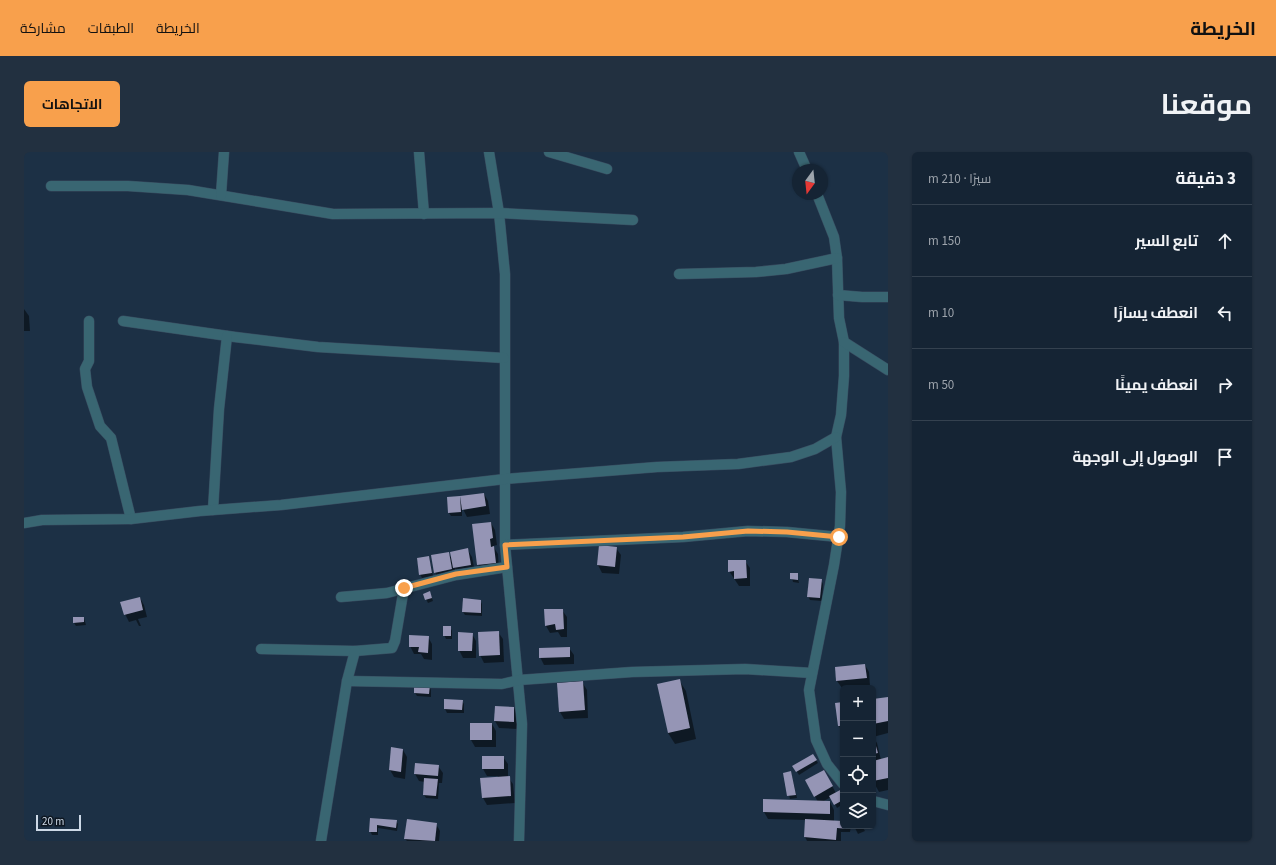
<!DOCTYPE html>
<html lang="ar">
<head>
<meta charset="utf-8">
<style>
  :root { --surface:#152434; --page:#223040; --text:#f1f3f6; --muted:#9da4ac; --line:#34414f; --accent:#f8a04c }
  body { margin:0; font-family:"Source Sans 3",Cairo,sans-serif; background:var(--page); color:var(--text); direction:rtl }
  .controls { position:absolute; right:12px; bottom:12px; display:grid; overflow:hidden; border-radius:6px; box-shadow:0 1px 3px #0004 }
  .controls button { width:36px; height:36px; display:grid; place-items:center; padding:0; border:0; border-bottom:1px solid var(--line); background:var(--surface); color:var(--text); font:20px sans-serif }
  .compass { position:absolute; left:768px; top:12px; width:36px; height:36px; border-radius:50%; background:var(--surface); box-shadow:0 1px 3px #0004; rotate:195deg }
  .scale { position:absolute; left:12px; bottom:10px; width:45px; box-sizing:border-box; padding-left:4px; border:2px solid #cdd9e7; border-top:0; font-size:11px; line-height:14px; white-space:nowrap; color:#cdd9e7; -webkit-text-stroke:3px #0e1721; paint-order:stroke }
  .stop { position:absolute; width:12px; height:12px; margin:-9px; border:3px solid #f8a04c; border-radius:50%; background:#fff }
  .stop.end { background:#f8a04c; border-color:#fff; box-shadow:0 1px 4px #0008 }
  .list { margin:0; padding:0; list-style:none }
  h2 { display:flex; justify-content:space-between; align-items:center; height:52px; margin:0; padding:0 16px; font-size:17px }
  h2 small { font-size:13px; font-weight:400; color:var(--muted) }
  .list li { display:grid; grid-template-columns:26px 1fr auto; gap:12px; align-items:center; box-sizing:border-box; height:72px; padding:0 16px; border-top:1px solid var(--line) }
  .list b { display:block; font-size:15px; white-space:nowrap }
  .list em { font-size:13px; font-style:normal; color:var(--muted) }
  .icon { flex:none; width:22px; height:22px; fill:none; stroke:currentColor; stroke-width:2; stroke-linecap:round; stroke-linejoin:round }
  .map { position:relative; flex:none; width:864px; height:689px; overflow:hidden; direction:ltr; border-radius:6px }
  header { display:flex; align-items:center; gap:24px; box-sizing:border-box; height:56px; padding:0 20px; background:var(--accent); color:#111 }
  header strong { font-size:19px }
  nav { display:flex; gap:22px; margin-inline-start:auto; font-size:14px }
  .intro { display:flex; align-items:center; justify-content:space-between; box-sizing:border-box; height:96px; padding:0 24px }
  h1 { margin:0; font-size:28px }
  .button { padding:10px 18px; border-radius:6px; background:var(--accent); color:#111; font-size:14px; font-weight:700 }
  main { display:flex; gap:24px; padding:0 24px }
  aside { flex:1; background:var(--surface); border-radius:6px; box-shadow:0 1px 3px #0004 }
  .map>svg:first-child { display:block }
  .shadow { fill:#0007 }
  .building { fill:#9595b5 }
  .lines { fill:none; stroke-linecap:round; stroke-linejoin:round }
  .minor-casing { stroke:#384b5f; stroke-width:11 }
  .minor { stroke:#396672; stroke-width:10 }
  .route { stroke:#f8a04c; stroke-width:5 }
</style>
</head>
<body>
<header>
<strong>الخريطة</strong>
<nav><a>الخريطة</a><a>الطبقات</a><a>مشاركة</a></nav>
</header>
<div class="intro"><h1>موقعنا</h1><a class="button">الاتجاهات</a></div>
<main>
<aside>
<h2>3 دقيقة<small>سيرًا · 210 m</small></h2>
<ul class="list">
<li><svg class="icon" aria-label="ahead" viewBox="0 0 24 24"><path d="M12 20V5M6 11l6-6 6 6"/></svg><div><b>تابع السير</b></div><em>150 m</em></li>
<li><svg class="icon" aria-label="left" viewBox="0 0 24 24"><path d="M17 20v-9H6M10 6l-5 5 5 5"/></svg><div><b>انعطف يسارًا</b></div><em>10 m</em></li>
<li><svg class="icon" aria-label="right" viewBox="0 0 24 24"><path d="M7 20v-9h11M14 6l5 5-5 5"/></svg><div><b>انعطف يمينًا</b></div><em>50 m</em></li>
<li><svg class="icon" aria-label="arrive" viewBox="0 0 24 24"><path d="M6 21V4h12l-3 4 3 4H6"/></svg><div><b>الوصول إلى الوجهة</b></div></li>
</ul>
</aside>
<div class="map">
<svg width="864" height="689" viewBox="0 0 864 689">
  <rect width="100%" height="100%" fill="#1c3045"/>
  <g class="shadow">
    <polygon points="0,157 5,164 6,179 0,179"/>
    <polygon points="460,342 464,349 466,362 443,365 438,355 438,364 427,364 425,361 435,345 438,350"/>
    <polygon points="467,371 471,378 473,393 469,394 474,402 475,418 458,420 454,412"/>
    <polygon points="576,394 592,396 597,403 595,422 578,421 574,413"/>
    <polygon points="443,397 448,405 451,420 435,423 431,416 432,425 415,428 411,420 424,401 429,408"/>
    <polygon points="405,405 409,424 398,426 396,422"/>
    <polygon points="721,409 726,416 726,434 715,434 705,419"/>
    <polygon points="767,422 773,422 775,431 769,430"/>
    <polygon points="797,428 799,432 798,449 786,448 784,444"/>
    <polygon points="406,441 409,449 404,451 400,443"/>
    <polygon points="116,446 120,453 123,465 114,467 117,474 115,474 112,468 105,470 101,462"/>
    <polygon points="456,448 458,452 458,464 441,463 439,460"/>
    <polygon points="538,458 543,465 543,485 537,485 534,480 526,481 522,474"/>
    <polygon points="60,466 62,473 52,474 50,471"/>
    <polygon points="426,475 428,479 428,487 422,487 420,483"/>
    <polygon points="474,480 479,487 480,510 460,511 456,503"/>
    <polygon points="448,482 452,489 452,506 439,506 435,498"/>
    <polygon points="404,485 408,492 408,508 400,507 397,502 390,502 386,494"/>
    <polygon points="545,496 550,503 550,512 520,513 516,505"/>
    <polygon points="841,513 845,520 846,534 818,536 813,529 812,516"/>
    <polygon points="655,528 662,539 672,587 651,592 644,581"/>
    <polygon points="558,530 563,538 564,566 540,567 536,560"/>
    <polygon points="405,534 407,538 407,545 393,544 391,541"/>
    <polygon points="864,546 864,581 849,585 853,591 857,608 864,606 864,638 855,640 849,629 849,548"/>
    <polygon points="421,548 438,549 440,552 440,561 423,561 421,557"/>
    <polygon points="819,551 819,581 815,574"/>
    <polygon points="490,556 494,564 493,577 475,576 471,569"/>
    <polygon points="468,572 472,579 472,595 451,595 447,588"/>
    <polygon points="379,598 383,605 381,627 370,625 366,618"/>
    <polygon points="789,603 794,611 775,623 770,615"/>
    <polygon points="479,605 484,612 484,625 489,632 491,651 463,653 459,646 474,624 463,624 459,617"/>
    <polygon points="414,614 419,621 418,631 415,631 414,647 402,646 400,643 401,630 395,629 391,622"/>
    <polygon points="800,619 812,641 817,638 819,642 819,652 813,656 807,645 798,650 806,650 810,658 810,671 819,670 819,674 827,674 826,680 817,680 817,689 783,689 781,685 782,668 744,667 740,660 794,650 782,628"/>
    <polygon points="767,620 773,646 766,647 760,621"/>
    <polygon points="346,667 372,669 374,672 373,679 354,676 354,683 348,683 346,679"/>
    <polygon points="412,672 416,679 415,689 383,689 381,687"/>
    <polygon points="830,674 838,674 841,679 834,682"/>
  </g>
  <g class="building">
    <polygon points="460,341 462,354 438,358 436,344"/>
    <polygon points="436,344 437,360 424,361 423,345"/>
    <polygon points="467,370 469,386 466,387 467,395 470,394 472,411 453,413 448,372"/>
    <polygon points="575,393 593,395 591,415 573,413"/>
    <polygon points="444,396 447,413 429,416 426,400"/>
    <polygon points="425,400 428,417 410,421 407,403"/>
    <polygon points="405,404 408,421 395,423 393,406"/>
    <polygon points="704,408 722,408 723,426 710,427 710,419 704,420"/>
    <polygon points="766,421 774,421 774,428 766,427"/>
    <polygon points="785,426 798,427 796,446 783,445"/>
    <polygon points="406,439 408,446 401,448 399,442"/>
    <polygon points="116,445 119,458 100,463 96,450"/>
    <polygon points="439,446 457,448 457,461 438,460"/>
    <polygon points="520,457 539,457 540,477 532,478 531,472 521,474"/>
    <polygon points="49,465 60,465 60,470 49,471"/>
    <rect x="419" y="474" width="8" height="10"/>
    <polygon points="475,479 476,503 455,504 454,480"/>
    <polygon points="434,480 449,481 448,499 434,499"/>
    <polygon points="385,483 405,484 404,501 394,500 395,495 385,495"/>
    <polygon points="546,495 546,505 515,506 515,496"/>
    <polygon points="841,512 843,526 812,529 811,515"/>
    <polygon points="656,527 666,576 644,581 633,532"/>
    <polygon points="559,529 561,558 535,560 533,531"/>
    <polygon points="390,533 406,533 405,542 390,541"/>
    <polygon points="864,545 864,569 849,572 849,547"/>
    <polygon points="420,547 439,548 438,558 420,557"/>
    <polygon points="819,550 819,574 814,574 811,551"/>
    <polygon points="471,554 490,555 490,570 470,569"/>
    <rect x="446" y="571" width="22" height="17"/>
    <polygon points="849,584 854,601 849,602"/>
    <polygon points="367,595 379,597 377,620 365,618"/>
    <polygon points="789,602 793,608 772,620 768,614"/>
    <rect x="458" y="604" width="22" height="13"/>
    <polygon points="864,605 864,626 849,629 849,609"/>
    <polygon points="391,611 415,613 414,624 390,622"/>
    <polygon points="800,618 809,634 790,645 781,628"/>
    <polygon points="767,619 772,643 763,644 759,621"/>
    <polygon points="486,624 487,644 458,646 456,626"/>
    <polygon points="400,626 414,627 412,644 399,643"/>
    <polygon points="818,637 819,648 810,653 805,644"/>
    <polygon points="739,647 806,649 806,662 739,660"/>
    <polygon points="346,666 373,668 372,676 353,673 353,680 345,680"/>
    <polygon points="383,667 413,671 411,689 380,687"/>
    <polygon points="781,667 819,669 819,674 825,674 825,677 813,676 812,688 780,685"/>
  </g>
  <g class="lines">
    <g class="minor-casing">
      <g id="minor">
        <polyline points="395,0 400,62"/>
        <polyline points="465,0 475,61 481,122 481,393 498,572 495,689"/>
        <polyline points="525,0 583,17"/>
        <polyline points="775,0 783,18"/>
        <polyline points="27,34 104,34 164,38 309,62 475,61 609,68"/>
        <polyline points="793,42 810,85 813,106 815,166 820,190 820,224 817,263 812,285 817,340 816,374 810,413 785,538 792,588 803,612 819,632"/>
        <polyline points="197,43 200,0"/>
        <polyline points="655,122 732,120 762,117 813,106"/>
        <polyline points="814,143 838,145 864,145"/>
        <polyline points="65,169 65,209 61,217 63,235 76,274 87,286 107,367"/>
        <polyline points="99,169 211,185 294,195 480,206"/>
        <polyline points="820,190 864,218"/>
        <polyline points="189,358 195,257 203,184"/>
        <polyline points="0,371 18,368 107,367 176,359 257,353 481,327 633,315 714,312 767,305 791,297 812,285"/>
        <polyline points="481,393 659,385 724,379 763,380 815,385"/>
        <polyline points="317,445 363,441 432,423 483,415"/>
        <polyline points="237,497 331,499 368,496 371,489 380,436"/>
        <polyline points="323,529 478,532 495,528 608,520 721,517 788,521"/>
        <polyline points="849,649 864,653"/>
        <polyline points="297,689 323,529 331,499"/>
      </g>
    </g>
    <use href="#minor" class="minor"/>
  </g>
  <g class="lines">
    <polyline class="route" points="380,436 432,422 483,415 481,393 659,385 724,379 763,380 815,385"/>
  </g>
</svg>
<div class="controls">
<button>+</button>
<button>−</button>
<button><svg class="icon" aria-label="locate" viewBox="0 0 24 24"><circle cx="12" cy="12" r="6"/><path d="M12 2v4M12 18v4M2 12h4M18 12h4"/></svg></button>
<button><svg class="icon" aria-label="layers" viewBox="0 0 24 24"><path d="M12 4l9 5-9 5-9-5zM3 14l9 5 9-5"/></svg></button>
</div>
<svg class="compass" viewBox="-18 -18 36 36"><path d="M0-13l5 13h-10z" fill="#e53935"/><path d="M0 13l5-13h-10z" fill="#9da4ac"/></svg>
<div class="scale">20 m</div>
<div class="stop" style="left:815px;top:385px"></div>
<div class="stop end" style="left:380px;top:436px"></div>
</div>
</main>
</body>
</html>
